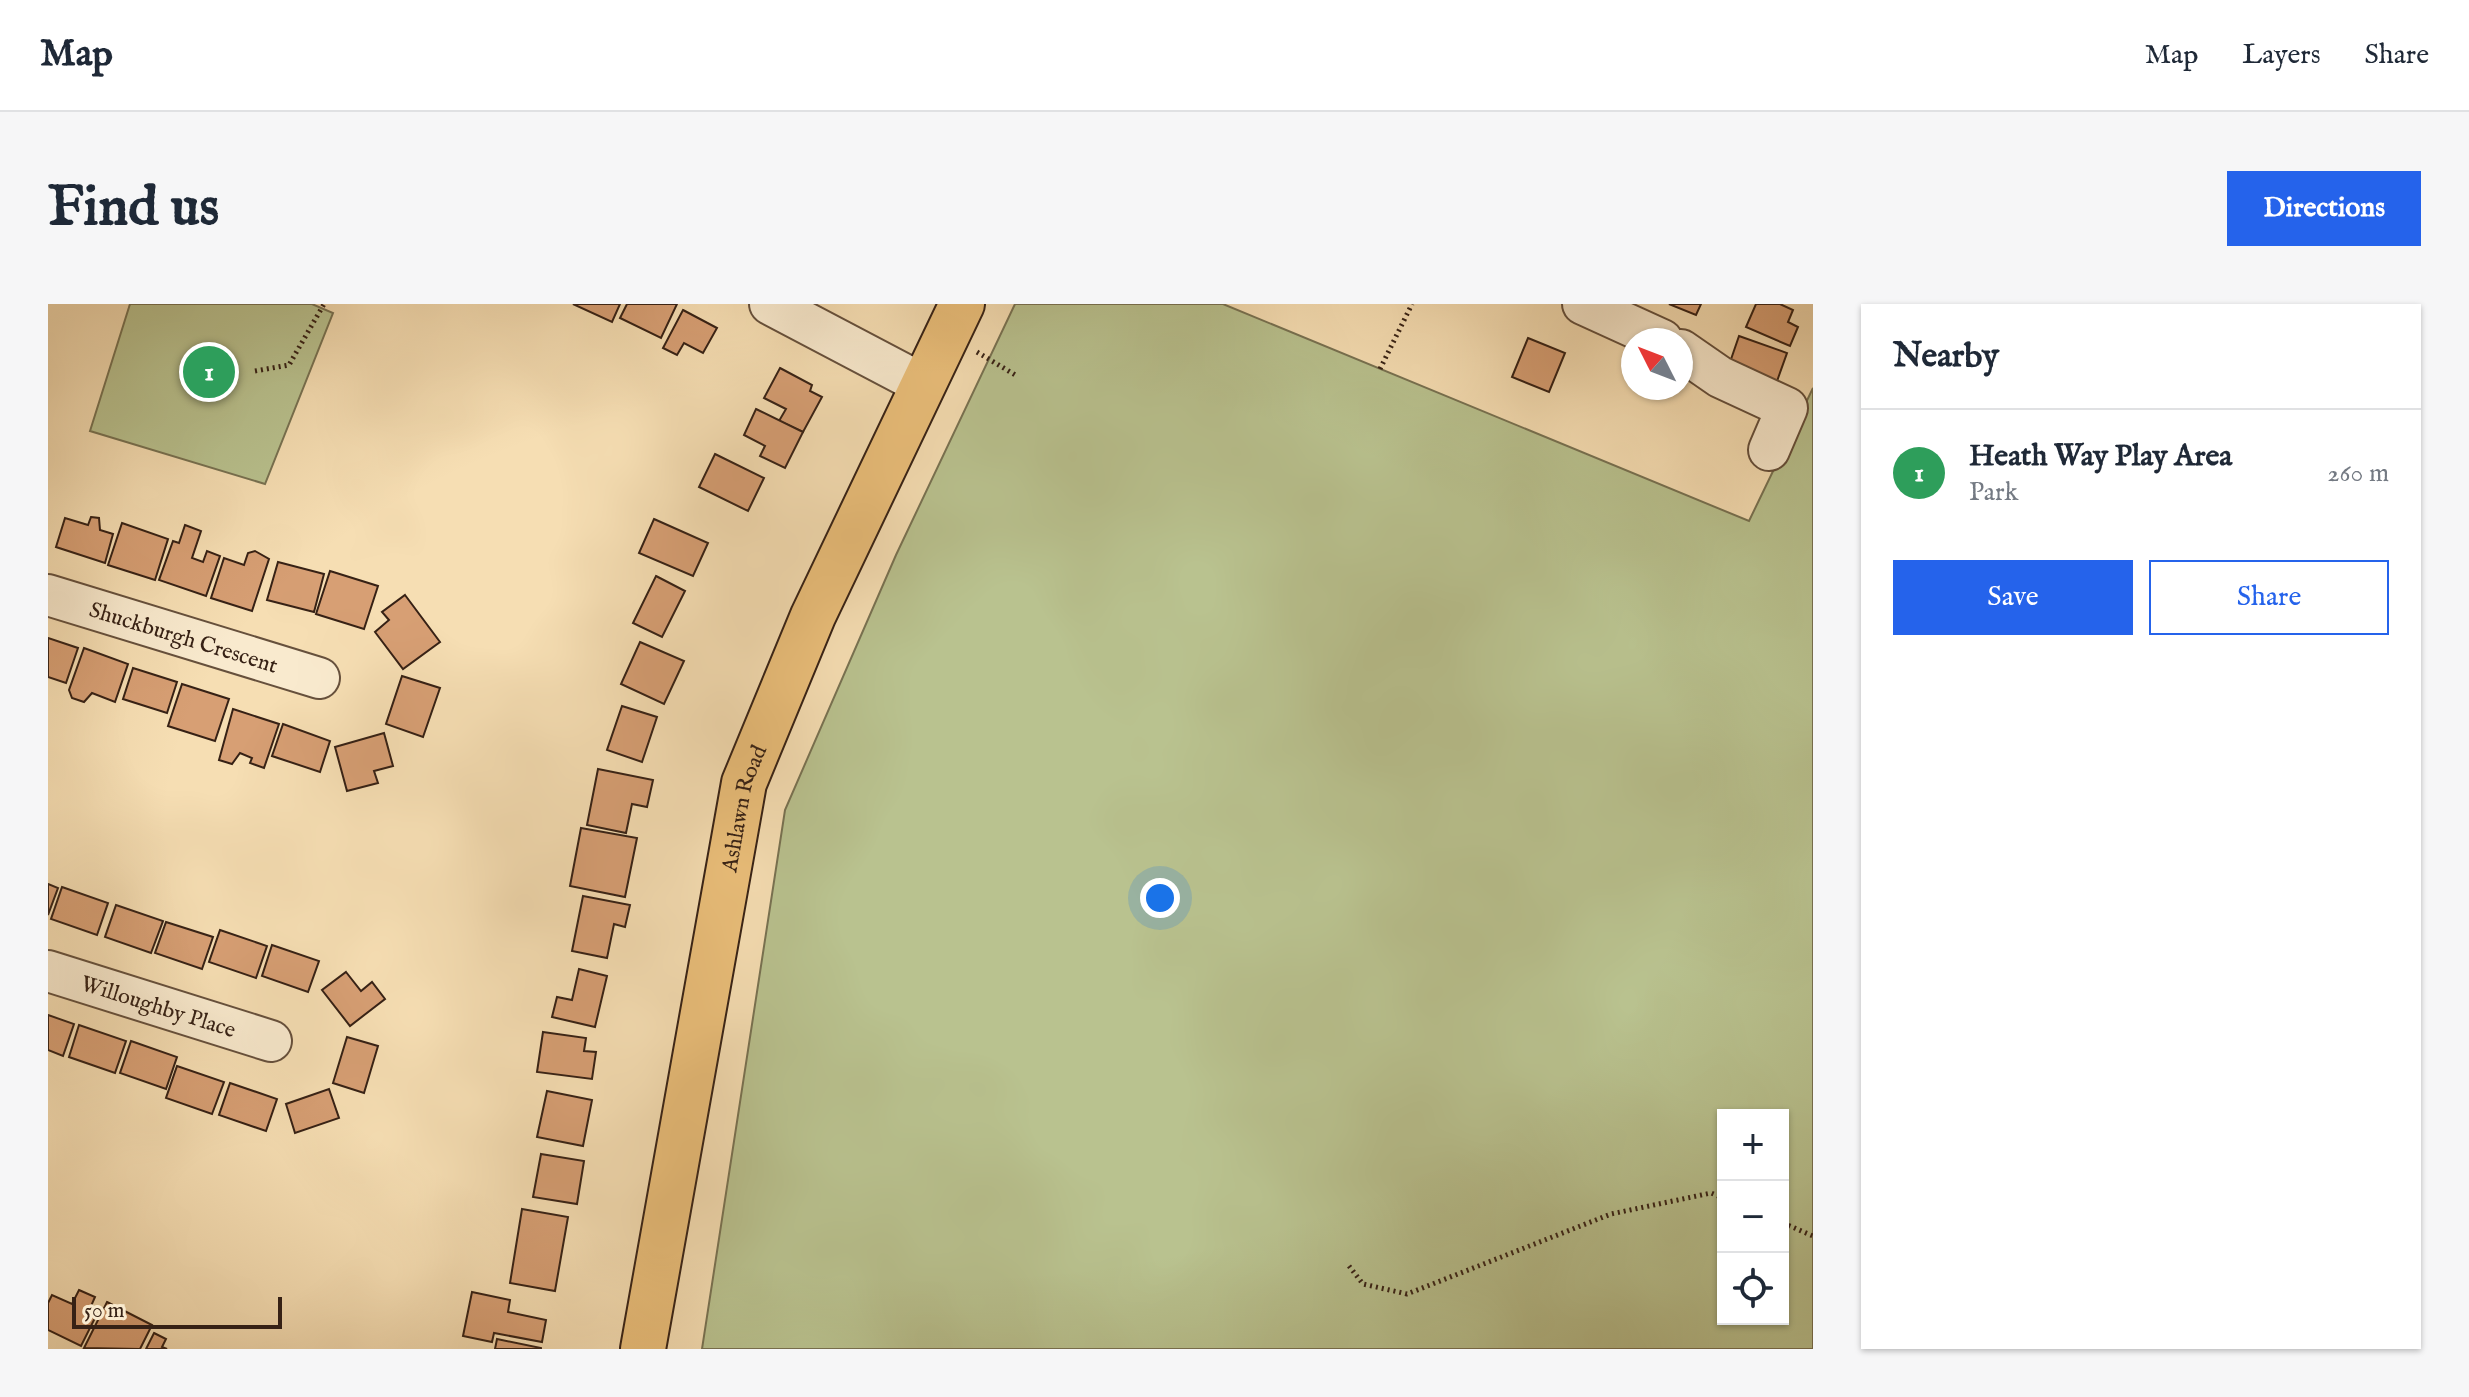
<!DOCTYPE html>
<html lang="en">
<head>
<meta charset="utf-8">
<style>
  :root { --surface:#fff; --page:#f6f6f7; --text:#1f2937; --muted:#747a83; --line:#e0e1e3; --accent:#2563eb }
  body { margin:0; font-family:"IM FELL English",serif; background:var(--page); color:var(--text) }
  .controls { position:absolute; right:24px; bottom:24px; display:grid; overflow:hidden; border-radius:0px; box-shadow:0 2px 6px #0004 }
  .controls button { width:72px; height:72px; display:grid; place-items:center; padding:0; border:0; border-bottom:2px solid var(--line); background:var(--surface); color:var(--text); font:40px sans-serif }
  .compass { position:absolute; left:1573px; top:24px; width:72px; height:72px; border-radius:50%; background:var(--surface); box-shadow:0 2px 6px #0004; rotate:312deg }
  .scale { position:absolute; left:24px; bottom:20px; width:210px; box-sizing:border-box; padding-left:8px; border:4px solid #362115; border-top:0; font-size:22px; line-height:28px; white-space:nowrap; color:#362115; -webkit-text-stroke:6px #f9eace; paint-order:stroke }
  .you { position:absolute; left:1112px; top:594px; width:28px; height:28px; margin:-20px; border:6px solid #fff; border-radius:50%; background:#1a73e8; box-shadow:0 0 0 12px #1a73e833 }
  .badge { display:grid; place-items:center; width:52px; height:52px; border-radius:50%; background:var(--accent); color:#fff; font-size:26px; font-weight:700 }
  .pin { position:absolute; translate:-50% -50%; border:4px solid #fff; box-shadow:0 2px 8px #0006 }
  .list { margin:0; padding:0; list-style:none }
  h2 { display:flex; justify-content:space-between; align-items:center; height:104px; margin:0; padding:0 32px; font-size:34px }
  h2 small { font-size:26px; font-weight:400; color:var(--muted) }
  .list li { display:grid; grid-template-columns:52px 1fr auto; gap:24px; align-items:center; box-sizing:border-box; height:128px; padding:0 32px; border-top:2px solid var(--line) }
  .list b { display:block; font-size:30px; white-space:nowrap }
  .list p { margin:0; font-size:26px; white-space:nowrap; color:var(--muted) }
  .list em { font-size:26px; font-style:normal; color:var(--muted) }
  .actions { display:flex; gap:16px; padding:24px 32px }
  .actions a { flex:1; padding:18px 0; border:2px solid var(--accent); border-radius:0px; text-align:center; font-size:28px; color:var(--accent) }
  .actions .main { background:var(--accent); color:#fff }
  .icon { flex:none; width:44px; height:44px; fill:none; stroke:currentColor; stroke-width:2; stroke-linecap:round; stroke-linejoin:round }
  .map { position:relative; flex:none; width:1765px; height:1045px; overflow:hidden; border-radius:0px }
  header { display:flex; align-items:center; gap:48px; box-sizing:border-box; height:112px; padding:0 40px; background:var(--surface); border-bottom:2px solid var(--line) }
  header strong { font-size:38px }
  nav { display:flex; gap:44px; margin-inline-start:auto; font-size:28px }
  .intro { display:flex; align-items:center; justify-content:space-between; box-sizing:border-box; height:192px; padding:0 48px }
  h1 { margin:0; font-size:56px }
  .button { padding:20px 36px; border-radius:0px; background:var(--accent); color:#fff; font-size:28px; font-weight:700 }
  main { display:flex; gap:48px; padding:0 48px }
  aside { flex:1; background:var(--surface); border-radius:0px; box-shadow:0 2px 6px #0004 }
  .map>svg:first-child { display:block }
  .green { fill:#b9c28f; stroke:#787252; stroke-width:2; fill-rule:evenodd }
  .building { fill:#d79f74; stroke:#362115; stroke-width:2 }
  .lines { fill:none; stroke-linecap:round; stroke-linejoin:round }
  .minor-casing { stroke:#66503c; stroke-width:44 }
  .major-casing { stroke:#362115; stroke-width:48 }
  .path { stroke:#362115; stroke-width:5; stroke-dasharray:2 4; stroke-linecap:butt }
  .minor { stroke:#f9eace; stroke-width:40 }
  .major { stroke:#ebbf7a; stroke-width:44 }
  .labels { text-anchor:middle; stroke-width:6; stroke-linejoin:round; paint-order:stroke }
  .street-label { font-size:22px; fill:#362115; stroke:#f9eace }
</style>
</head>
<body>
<header>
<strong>Map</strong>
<nav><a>Map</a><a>Layers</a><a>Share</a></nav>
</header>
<div class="intro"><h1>Find us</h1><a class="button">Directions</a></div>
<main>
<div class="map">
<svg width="1765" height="1045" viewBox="0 0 1765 1045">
  <rect width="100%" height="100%" fill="#f6deb3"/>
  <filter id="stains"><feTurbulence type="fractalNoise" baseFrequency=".0025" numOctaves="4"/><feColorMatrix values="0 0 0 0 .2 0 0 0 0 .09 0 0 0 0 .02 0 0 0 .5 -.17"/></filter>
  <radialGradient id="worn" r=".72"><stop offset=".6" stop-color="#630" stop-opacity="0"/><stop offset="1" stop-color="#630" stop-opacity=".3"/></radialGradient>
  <g class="green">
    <polygon points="82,0 264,0 285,9 217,180 42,127"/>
    <path d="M 967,0 L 1175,0 L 1701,217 L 1765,84 L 1765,1045 L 654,1045 L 737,506 L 848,251 ZM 1675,811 L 1735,811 L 1735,1015 L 1675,1015 Z"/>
  </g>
  <g class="building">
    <polygon points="525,0 572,0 564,18"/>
    <polygon points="579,0 629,0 613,34 572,14"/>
    <polygon points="1621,0 1653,0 1648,11"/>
    <polygon points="1708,0 1732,0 1745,6 1740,18 1750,23 1742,42 1698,23"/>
    <polygon points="635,6 669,24 655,49 636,39 629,51 615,44"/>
    <polygon points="1691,32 1739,49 1728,80 1680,64"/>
    <polygon points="1480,34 1517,49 1501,88 1464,73"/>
    <polygon points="732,64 764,81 762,87 774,93 755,128 731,117 738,105 716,94"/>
    <polygon points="708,105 755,128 737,164 712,152 717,142 696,131"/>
    <polygon points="667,150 716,174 700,207 651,183"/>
    <polygon points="43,213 51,214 52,226 65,230 57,259 8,243 17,214 40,221"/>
    <polygon points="606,215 660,239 645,272 591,249"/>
    <polygon points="74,219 120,235 107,276 60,261"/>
    <polygon points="137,221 153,227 144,254 155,258 159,247 172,252 158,292 111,276 125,237 131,239"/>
    <polygon points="207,247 221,255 204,307 163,294 176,254 196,261 200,249"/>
    <polygon points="230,258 276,270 266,308 219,296"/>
    <polygon points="282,267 330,282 316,325 268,310"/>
    <polygon points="608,272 637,287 614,333 585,319"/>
    <polygon points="357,291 392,338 355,365 327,328 341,316 334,308"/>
    <polygon points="0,334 30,344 18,379 0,373"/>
    <polygon points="592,338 636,357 616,400 573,380"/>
    <polygon points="36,344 80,360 67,398 44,389 36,398 24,394 21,386"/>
    <polygon points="85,364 129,378 119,409 75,395"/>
    <polygon points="354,372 392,384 375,433 338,420"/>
    <polygon points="134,380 181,395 167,437 120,422"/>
    <polygon points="574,402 609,413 594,458 559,446"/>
    <polygon points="185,405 231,420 216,464 202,459 204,454 192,449 184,460 171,456"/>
    <polygon points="235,420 282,437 272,468 224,452"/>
    <polygon points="336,429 345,462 326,467 330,479 299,487 287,443"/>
    <polygon points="550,465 605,476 599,503 584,500 578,529 539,521"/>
    <polygon points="533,524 589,534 577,593 522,582"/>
    <polygon points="0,580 10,584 0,611"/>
    <polygon points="14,583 60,599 49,631 3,615"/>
    <polygon points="535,592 582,601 577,623 566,620 559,654 524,647"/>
    <polygon points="68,601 115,617 103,649 57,633"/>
    <polygon points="118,618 165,633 154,665 107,649"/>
    <polygon points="172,626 219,642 208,674 161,658"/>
    <polygon points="224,641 271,657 260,688 214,672"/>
    <polygon points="531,665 559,672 547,723 504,713 509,693 524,696"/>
    <polygon points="298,668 313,687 324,678 337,695 302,722 274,686"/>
    <polygon points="0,711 26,720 15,752 0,746"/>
    <polygon points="31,721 78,737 67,769 21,753"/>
    <polygon points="495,728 538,734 536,747 548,748 544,775 489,768"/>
    <polygon points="299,733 330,742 316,789 285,779"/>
    <polygon points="83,737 129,753 118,785 72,769"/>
    <polygon points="129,762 176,778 164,810 118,794"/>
    <polygon points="182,779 229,795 218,827 171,811"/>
    <polygon points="281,785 291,814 247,829 238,800"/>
    <polygon points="499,787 544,796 535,842 489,833"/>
    <polygon points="493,850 536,857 529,900 485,893"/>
    <polygon points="474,905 520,913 507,987 462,979"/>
    <polygon points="31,986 47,993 43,1002 51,1006 33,1042 0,1026 0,999 4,991 24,1000"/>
    <polygon points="424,988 462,996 460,1008 498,1016 494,1038 446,1029 444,1038 415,1032"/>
    <polygon points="59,998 104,1021 92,1045 36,1044"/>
    <polygon points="106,1029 118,1035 114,1043 119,1045 98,1045"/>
    <polygon points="449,1035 493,1044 493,1045 447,1045"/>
  </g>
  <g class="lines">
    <g class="minor-casing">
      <g id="minor">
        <polyline points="722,0 874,80"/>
        <polyline points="1535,0 1614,36"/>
        <polyline points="1633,46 1672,73 1739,104 1721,146"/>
        <path id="s1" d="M 0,291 L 271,374"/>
        <path id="s2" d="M 0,667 L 223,737"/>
      </g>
    </g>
    <g class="major-casing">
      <g id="major">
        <path id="s3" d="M 595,1045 L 696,479 L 765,312 L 914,0"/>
      </g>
    </g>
    <g class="path">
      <polyline points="929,48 969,72"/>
      <polyline points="1332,65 1364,0"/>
      <polyline points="207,67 241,61 276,0"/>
      <polyline points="1735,919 1765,932"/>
      <polyline points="1301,962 1315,980 1359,990 1563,910 1663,889 1675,894"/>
    </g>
    <use href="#minor" class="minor"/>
    <use href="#major" class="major"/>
  </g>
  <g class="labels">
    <g class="street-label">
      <text dy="8" stroke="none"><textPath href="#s1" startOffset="142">Shuckburgh Crescent</textPath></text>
      <text dy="8" stroke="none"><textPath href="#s3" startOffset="550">Ashlawn Road</textPath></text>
      <text dy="8" stroke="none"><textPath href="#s2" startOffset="116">Willoughby Place</textPath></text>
    </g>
  </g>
  <rect width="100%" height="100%" filter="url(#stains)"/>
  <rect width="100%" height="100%" fill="url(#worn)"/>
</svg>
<div class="controls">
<button>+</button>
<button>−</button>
<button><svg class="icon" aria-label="locate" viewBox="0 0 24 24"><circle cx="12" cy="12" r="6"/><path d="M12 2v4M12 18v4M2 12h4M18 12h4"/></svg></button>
</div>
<svg class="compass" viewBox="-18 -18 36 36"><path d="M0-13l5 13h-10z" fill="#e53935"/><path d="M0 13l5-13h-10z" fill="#747a83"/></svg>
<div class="scale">50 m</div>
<div class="you"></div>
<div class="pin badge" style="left:161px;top:68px;background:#2e9e5b">1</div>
</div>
<aside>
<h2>Nearby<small></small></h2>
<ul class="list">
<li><span class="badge" style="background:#2e9e5b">1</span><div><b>Heath Way Play Area</b><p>Park</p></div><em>260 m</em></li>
</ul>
<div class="actions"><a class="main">Save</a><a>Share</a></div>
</aside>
</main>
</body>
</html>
